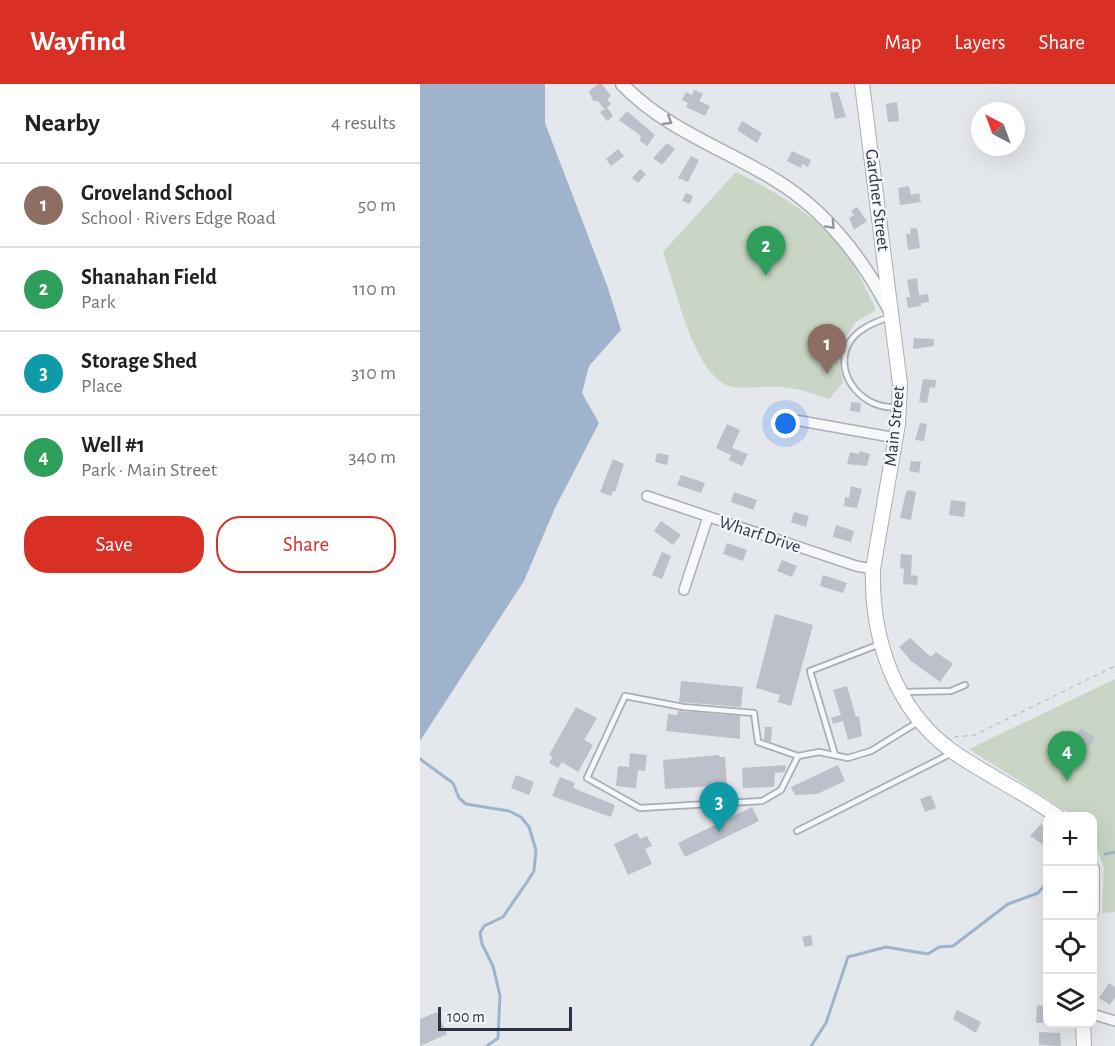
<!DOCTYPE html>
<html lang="en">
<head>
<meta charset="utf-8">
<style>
  :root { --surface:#fff; --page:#f6f6f6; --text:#202124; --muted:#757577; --line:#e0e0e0; --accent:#d93025 }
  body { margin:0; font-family:"Alegreya Sans",sans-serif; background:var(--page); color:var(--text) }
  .controls { position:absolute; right:18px; bottom:18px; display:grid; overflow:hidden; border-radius:12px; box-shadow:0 6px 24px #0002 }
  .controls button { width:54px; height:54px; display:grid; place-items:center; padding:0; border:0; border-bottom:2px solid var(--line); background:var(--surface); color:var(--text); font:30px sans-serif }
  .compass { position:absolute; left:551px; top:18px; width:54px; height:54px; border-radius:50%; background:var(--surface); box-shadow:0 6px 24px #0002; rotate:319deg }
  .scale { position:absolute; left:18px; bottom:15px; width:134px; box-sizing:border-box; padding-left:6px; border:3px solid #2b3445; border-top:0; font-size:16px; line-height:21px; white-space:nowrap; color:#2b3445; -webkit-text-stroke:4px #f4f6f9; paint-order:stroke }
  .you { position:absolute; left:366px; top:340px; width:21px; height:21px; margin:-15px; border:4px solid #fff; border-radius:50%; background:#1a73e8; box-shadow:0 0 0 9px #1a73e833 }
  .badge { display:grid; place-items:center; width:39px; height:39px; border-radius:50%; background:var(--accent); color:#fff; font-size:20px; font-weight:700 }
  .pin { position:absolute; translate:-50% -50px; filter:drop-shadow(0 2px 3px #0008) }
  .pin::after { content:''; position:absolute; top:32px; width:21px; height:18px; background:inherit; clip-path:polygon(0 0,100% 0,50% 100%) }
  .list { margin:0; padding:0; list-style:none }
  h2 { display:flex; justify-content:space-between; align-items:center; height:78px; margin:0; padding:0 24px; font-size:26px }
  h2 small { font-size:20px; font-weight:400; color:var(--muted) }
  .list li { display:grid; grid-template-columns:39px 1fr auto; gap:18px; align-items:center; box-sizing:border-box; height:84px; padding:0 24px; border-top:2px solid var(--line) }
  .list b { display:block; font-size:22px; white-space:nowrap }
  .list p { margin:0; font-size:20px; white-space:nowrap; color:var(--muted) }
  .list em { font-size:20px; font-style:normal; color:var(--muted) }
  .actions { display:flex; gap:12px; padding:18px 24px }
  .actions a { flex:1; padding:14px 0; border:2px solid var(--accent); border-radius:24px; text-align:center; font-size:21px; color:var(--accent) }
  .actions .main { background:var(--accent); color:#fff }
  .icon { flex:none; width:33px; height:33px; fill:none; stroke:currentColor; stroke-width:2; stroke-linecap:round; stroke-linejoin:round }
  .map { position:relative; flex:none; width:695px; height:962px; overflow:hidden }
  header { display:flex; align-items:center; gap:36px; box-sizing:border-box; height:84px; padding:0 30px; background:var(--accent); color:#fff }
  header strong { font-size:28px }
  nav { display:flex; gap:33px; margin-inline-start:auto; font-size:21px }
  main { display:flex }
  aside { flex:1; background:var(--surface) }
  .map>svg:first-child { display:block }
  .green { fill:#c9d6c5 }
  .water { fill:#9fb4cc }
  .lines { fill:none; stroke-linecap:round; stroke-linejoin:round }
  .stream { stroke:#9fb4cc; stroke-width:3 }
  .building { fill:#bbc0ca }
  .service-casing { stroke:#a9aeb7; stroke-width:8 }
  .minor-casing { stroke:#a9aeb7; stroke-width:12 }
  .tertiary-casing { stroke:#a9aeb7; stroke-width:15 }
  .secondary-casing { stroke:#a9aeb7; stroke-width:16 }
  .path { stroke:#c2c5cb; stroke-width:1.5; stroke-dasharray:4.5 4.5; stroke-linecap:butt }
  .service { stroke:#f7f8fa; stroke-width:4.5 }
  .minor { stroke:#f7f8fa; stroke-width:9 }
  .tertiary { stroke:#f7f8fa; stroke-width:12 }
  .secondary { stroke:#fff; stroke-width:14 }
  .oneway { stroke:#9196a0 }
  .labels { text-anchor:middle; stroke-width:4.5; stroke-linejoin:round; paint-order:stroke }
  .street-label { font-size:18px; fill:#2b3445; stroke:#f4f6f9 }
</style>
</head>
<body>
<header>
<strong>Wayfind</strong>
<nav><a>Map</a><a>Layers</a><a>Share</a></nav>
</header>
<main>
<aside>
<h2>Nearby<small>4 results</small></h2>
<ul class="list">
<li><span class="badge" style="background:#8d6e63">1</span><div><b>Groveland School</b><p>School · Rivers Edge Road</p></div><em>50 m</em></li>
<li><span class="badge" style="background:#2e9e5b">2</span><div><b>Shanahan Field</b><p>Park</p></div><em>110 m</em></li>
<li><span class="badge" style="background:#0f9aa8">3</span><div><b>Storage Shed</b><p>Place</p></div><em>310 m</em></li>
<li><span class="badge" style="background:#2e9e5b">4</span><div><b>Well #1</b><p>Park · Main Street</p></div><em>340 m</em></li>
</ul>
<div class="actions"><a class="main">Save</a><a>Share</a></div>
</aside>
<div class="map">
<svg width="695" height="962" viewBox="0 0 695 962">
  <rect width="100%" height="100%" fill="#e4e7ec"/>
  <g class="green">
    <path d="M 316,88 C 361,110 409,139 435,184 C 443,197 449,212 456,226 L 436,238 L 417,266 L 423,298 L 409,315 C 396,311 382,305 369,304 C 350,301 331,305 313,303 C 274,296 255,200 243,168 Z"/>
    <polygon points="695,595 695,828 682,829 684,783 673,755 672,732 654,732 549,665"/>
  </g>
  <polygon class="water" points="0,0 125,0 125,39 188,204 201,246 169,282 162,309 179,339 135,424 104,497 0,657"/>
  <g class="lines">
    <g class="stream">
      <polyline points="0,675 33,699 39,714 46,720 89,727 101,733 109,743 116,766 114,787 107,798 83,833 64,842 60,849 62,860 73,882 80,912 78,954 67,962"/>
      <polyline points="685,770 695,768"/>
      <polyline points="391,962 406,939 428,873 466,863 508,870 519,863 533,862 588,820 618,809 628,797"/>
    </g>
  </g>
  <g class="building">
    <polygon points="178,0 182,0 191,12 187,15 191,20 187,23 193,32 187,37 180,28 187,24 184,25 178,17 173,17 169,7"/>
    <polygon points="274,6 283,10 279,17 290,22 285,32 266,23 268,19 262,16 266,8 272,11"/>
    <polygon points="418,8 426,33 415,35 410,9"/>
    <polygon points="477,18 479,37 468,38 466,20"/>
    <polygon points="207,27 235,51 227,62 220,57 221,52 199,36"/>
    <polygon points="322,37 342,49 337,59 317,46"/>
    <polygon points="247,59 255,65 242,81 233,74"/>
    <polygon points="198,65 204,72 191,82 186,75"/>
    <polygon points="372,67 391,76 388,83 382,80 381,84 367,77"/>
    <polygon points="271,72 279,76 268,98 258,94"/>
    <polygon points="220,85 226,90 218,99 212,94"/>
    <polygon points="489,102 491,111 499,109 501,118 480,121 478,104"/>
    <polygon points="266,109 273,112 270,120 262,117"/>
    <polygon points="437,123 447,137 434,146 429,134 434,131 431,127"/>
    <polygon points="497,144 500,164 488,166 486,150 491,150 490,145"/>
    <polygon points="497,194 499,211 508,210 509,218 501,219 501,222 488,224 486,213 490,213 487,196"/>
    <polygon points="494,254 514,255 514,262 493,265"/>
    <polygon points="503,295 516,296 515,304 510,303 507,319 499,318"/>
    <polygon points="431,318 441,319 440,328 430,327"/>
    <polygon points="500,339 507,340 504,357 495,356"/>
    <polygon points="307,340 320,346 312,364 328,370 322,382 309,376 311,371 296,364"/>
    <polygon points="440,367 450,370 447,382 427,380 430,368 439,370"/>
    <polygon points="237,369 249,371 247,381 235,378"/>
    <polygon points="193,375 204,380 195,408 193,407 191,412 180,408"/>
    <polygon points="491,377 501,378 499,389 489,387"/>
    <polygon points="261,391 285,399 281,409 257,401"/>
    <polygon points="431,402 442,405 437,424 424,422 425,413 429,414"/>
    <polygon points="489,406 496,408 491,436 480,434 486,408"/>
    <polygon points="314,408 337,416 333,426 311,418"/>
    <polygon points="531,416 546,418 544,433 529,431"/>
    <polygon points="374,428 389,432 386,443 371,438"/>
    <polygon points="241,437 261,451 253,461 234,447"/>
    <polygon points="416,441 434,447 431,458 413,453"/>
    <polygon points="307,459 327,466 323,477 303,470"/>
    <polygon points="242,468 251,472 242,495 232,491"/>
    <polygon points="481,470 492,471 491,491 498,492 497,501 483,500 484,485 480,484"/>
    <polygon points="362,476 377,482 372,493 357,487"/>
    <polygon points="403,491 427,499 423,509 400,502"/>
    <polygon points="355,530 393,541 371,622 358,618 360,611 336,604"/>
    <polygon points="490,554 511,573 516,568 533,580 520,598 491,577 479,563"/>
    <polygon points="261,597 323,603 321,623 259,618"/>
    <polygon points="427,602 436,633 439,632 442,652 428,656 423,637 413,640 411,634 421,631 413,606"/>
    <polygon points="156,623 177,634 164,656 173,661 158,688 142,678 138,684 129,679 133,673 129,671"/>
    <polygon points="258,627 320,632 320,655 246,647 248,630 257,631"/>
    <polygon points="345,643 352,643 351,658 344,656"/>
    <polygon points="661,644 675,654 668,665 653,655"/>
    <polygon points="210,669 227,671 225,687 218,686 216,704 196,702 198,682 209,683"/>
    <polygon points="299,671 299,673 305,673 307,701 245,705 243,676"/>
    <polygon points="366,681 365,688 355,689 354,703 323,704 322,684"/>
    <polygon points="418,681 425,697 397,710 375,711 371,703"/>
    <polygon points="96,691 114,698 109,711 91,704"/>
    <polygon points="140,693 155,699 153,704 195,721 191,733 132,712"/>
    <polygon points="511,711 516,724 505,728 500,715"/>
    <polygon points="332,723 339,737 265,773 258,759"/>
    <polygon points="621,740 627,744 627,763 610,752"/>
    <polygon points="217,749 220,755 227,752 232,762 225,765 232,780 208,791 194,760"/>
    <polygon points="391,851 393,861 385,863 382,853"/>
    <polygon points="689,899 695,903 695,913 690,921 679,914"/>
    <polygon points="617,921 624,922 623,939 616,939"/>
    <polygon points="537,926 561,938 556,949 533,935"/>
    <polygon points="17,928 27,950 0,962 0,935"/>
    <polygon points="619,948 640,949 641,962 619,961"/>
  </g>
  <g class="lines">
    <g class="service-casing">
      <g id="service">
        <path d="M 471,233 C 456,237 435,246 428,261 C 413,293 446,327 477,323"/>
        <polyline points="484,608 531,607 545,601"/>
        <polyline points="415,671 390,587 460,560"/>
        <polyline points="378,672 338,658 334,629 263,623 205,612 167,694 220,724 342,717 361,706 378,672 399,668 428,674 451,667 498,638"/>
        <polyline points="377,747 532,669"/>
      </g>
    </g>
    <g class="minor-casing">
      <g id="minor">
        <polyline points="364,334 476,354"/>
        <polyline points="227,412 436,482 453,485"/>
        <polyline points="264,506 288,433"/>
        <polyline points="672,930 695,937"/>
      </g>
    </g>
    <g class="tertiary-casing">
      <path id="tertiary" d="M 202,0 C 244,44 302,64 352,94 C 405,125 441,172 469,225"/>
    </g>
    <g class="secondary-casing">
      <g id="secondary">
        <path d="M 442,0 L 480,300 L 478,340 L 453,485 C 451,553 474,625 532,667 C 566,691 604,708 637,732"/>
        <polyline points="672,785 672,826"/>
        <polyline points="663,940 664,962"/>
      </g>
    </g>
    <polyline class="path" points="534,653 555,651 695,582"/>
    <use href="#service" class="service"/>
    <use href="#minor" class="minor"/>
    <use href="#tertiary" class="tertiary"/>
    <use href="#secondary" class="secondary"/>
  </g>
  <defs><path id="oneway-chevron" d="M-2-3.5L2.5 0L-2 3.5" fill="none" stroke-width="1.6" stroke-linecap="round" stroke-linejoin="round" transform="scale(1.5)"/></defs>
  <g class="oneway">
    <use href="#oneway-chevron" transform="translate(248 37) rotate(32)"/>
    <use href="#oneway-chevron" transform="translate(411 141) rotate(47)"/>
  </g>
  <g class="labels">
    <g class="street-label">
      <text transform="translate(458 116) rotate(83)" y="6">Gardner Street</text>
      <text transform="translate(474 342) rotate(-84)" y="6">Main Street</text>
      <text transform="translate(340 450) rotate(18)" y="6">Wharf Drive</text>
    </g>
  </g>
</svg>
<div class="controls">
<button>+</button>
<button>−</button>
<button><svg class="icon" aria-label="locate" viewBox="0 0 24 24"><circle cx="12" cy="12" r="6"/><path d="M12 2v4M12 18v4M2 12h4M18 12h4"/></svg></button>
<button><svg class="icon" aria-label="layers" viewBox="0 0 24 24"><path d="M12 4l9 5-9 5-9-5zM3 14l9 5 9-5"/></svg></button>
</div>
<svg class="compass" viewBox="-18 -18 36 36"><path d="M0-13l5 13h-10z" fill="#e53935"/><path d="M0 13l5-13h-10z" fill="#757577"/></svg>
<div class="scale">100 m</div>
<div class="you"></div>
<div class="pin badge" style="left:407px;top:290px;background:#8d6e63">1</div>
<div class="pin badge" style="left:346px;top:192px;background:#2e9e5b">2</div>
<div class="pin badge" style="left:299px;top:748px;background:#0f9aa8">3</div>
<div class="pin badge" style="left:647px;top:697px;background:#2e9e5b">4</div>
</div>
</main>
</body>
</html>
